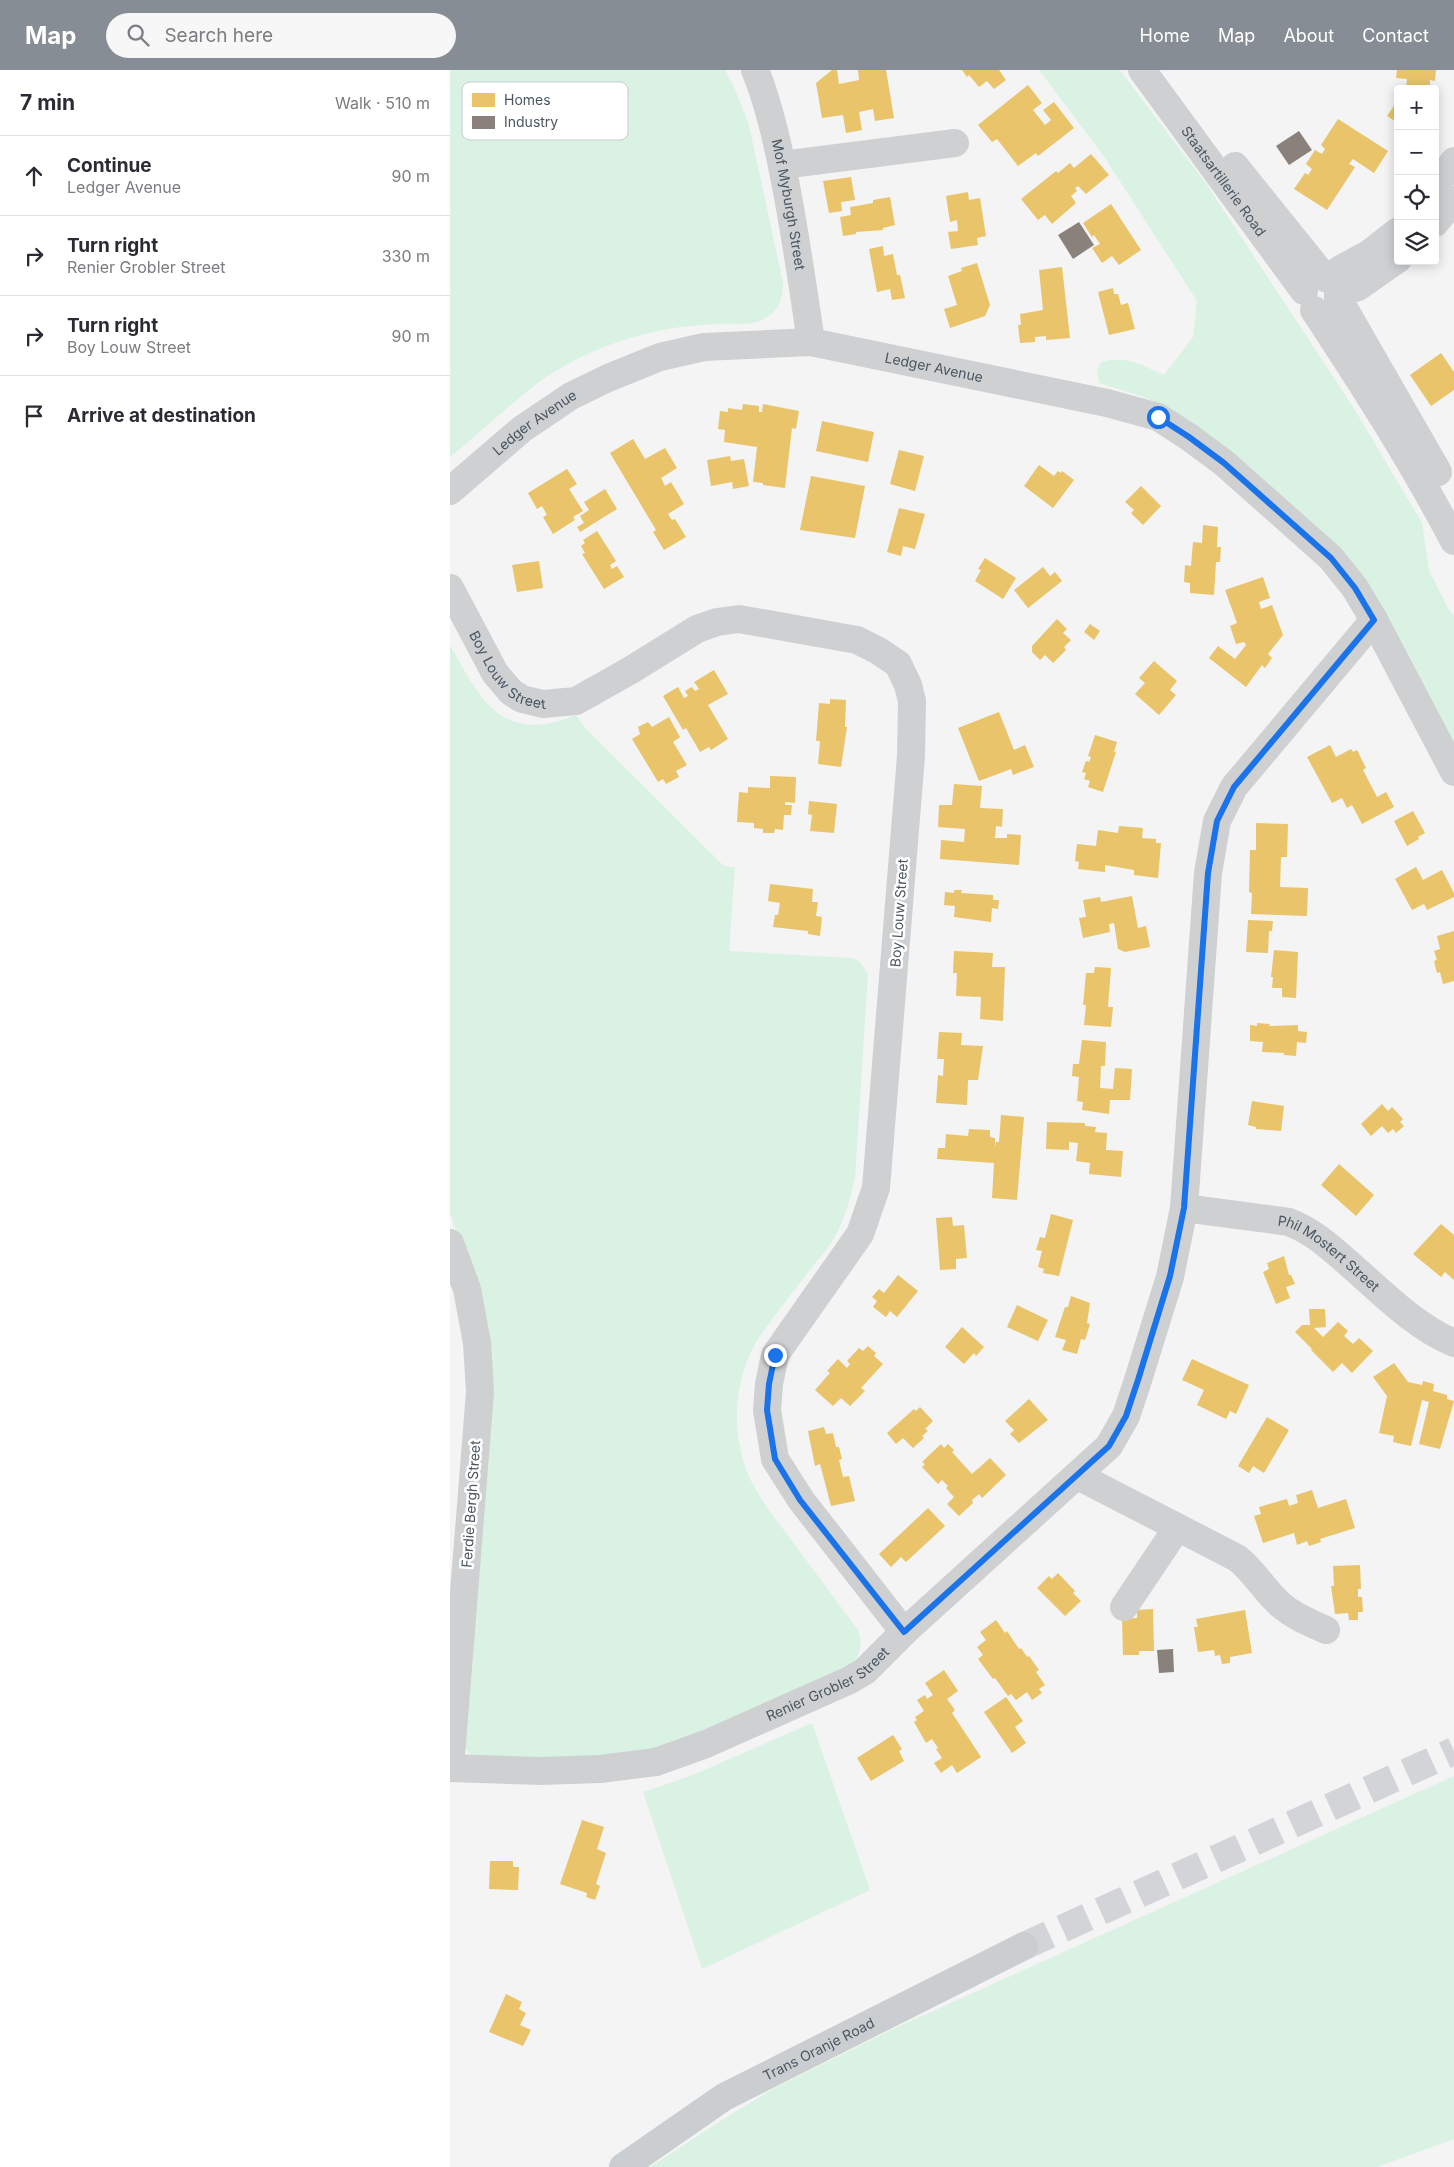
<!DOCTYPE html>
<html lang="en">
<head>
<meta charset="utf-8">
<style>
  :root { --surface:#fff; --page:#f7f7f7; --text:#2b2b33; --muted:#7c7c81; --line:#e1e1e2; --accent:#868d94 }
  body { margin:0; font-family:Inter,sans-serif; background:var(--page); color:var(--text) }
  .controls { position:absolute; right:15px; top:15px; display:grid; overflow:hidden; border-radius:5px; box-shadow:0 2px 12px #0003 }
  .controls button { width:45px; height:45px; display:grid; place-items:center; padding:0; border:0; border-bottom:1px solid var(--line); background:var(--surface); color:var(--text); font:25px sans-serif }
  .stop { position:absolute; width:15px; height:15px; margin:-11px; border:4px solid #1a73e8; border-radius:50%; background:#fff }
  .stop.end { background:#1a73e8; border-color:#fff; box-shadow:0 1px 5px #0008 }
  .list { margin:0; padding:0; list-style:none }
  h2 { display:flex; justify-content:space-between; align-items:center; height:65px; margin:0; padding:0 20px; font-size:21px }
  h2 small { font-size:16px; font-weight:400; color:var(--muted) }
  .list li { display:grid; grid-template-columns:32px 1fr auto; gap:15px; align-items:center; box-sizing:border-box; height:80px; padding:0 20px; border-top:1px solid var(--line) }
  .list b { display:block; font-size:19px; white-space:nowrap }
  .list p { margin:0; font-size:16px; white-space:nowrap; color:var(--muted) }
  .list em { font-size:16px; font-style:normal; color:var(--muted) }
  .icon { flex:none; width:28px; height:28px; fill:none; stroke:currentColor; stroke-width:2; stroke-linecap:round; stroke-linejoin:round }
  .map { position:relative; flex:none; width:1004px; height:2097px; overflow:hidden }
  header { display:flex; align-items:center; gap:30px; box-sizing:border-box; height:70px; padding:0 25px; background:var(--accent); color:#fff }
  header strong { font-size:24px }
  nav { display:flex; gap:28px; margin-inline-start:auto; font-size:18px }
  .search { width:350px; height:45px; background:var(--page); display:flex; align-items:center; gap:12px; box-sizing:border-box; padding:0 18px; border-radius:28px; color:var(--muted); font-size:19px }
  main { display:flex }
  aside { flex:1; background:var(--surface) }
  .map>svg:first-child { display:block }
  .green { fill:#d9f2e3 }
  .homes { fill:#e9c46a }
  .industry { fill:#8a817c }
  .lines { fill:none; stroke-linecap:round; stroke-linejoin:round }
  .major-tunnel { stroke:#d2d4d7; stroke-width:28; stroke-dasharray:28 14; stroke-linecap:butt }
  .minor { stroke:#ced0d2; stroke-width:28 }
  .major { stroke:#caced1; stroke-width:28 }
  .route { stroke:#1a73e8; stroke-width:6 }
  .labels { text-anchor:middle; stroke-width:5; stroke-linejoin:round; paint-order:stroke }
  .street-label { font-size:14px; fill:#4a5661; stroke:#fff }
  .key { fill:#fff; stroke:#c9ccd0; stroke-width:1 }
  .key-label { font-size:14px; fill:#4a5661 }
</style>
</head>
<body>
<header>
<strong>Map</strong>
<div class="search"><svg class="icon" aria-label="search" viewBox="0 0 24 24"><circle cx="10" cy="10" r="6"/><path d="M15 15l6 6"/></svg>Search here</div>
<nav><a>Home</a><a>Map</a><a>About</a><a>Contact</a></nav>
</header>
<main>
<aside>
<h2>7 min<small>Walk · 510 m</small></h2>
<ul class="list">
<li><svg class="icon" aria-label="ahead" viewBox="0 0 24 24"><path d="M12 20V5M6 11l6-6 6 6"/></svg><div><b>Continue</b><p>Ledger Avenue</p></div><em>90 m</em></li>
<li><svg class="icon" aria-label="right" viewBox="0 0 24 24"><path d="M7 20v-9h11M14 6l5 5-5 5"/></svg><div><b>Turn right</b><p>Renier Grobler Street</p></div><em>330 m</em></li>
<li><svg class="icon" aria-label="right" viewBox="0 0 24 24"><path d="M7 20v-9h11M14 6l5 5-5 5"/></svg><div><b>Turn right</b><p>Boy Louw Street</p></div><em>90 m</em></li>
<li><svg class="icon" aria-label="arrive" viewBox="0 0 24 24"><path d="M6 21V4h12l-3 4 3 4H6"/></svg><div><b>Arrive at destination</b></div></li>
</ul>
</aside>
<div class="map">
<svg width="1004" height="2097" viewBox="0 0 1004 2097">
  <rect width="100%" height="100%" fill="#f4f4f4"/>
  <g class="green">
    <path d="M 0,0 L 275,0 L 284,17 L 299,55 L 333,213 C 333,229 328,243 312,250 C 300,256 281,253 268,254 C 245,255 222,257 200,263 C 163,271 128,286 96,307 C 62,331 33,361 0,387 Z"/>
    <path d="M 589,0 L 670,0 L 757,115 L 905,340 L 972,453 L 979,500 L 999,540 L 1004,546 L 1004,677 L 925,526 L 713,336 L 694,327 L 649,313 L 647,301 L 651,292 C 677,285 691,295 714,305 L 743,267 L 747,231 L 653,85 Z"/>
    <path d="M 0,575 C 32,632 52,675 126,645 L 136,659 L 274,796 L 285,797 L 279,881 L 402,888 L 410,892 L 418,904 L 405,1108 C 400,1129 395,1149 384,1168 C 379,1178 370,1187 363,1196 C 347,1217 331,1237 315,1259 C 285,1298 280,1354 296,1400 C 301,1413 309,1424 316,1436 L 408,1560 C 413,1574 410,1585 401,1597 L 228,1673 L 175,1688 L 23,1687 L 13,1676 L 21,1200 L 0,1143 Z"/>
    <polygon points="362,1653 420,1820 252,1899 193,1722 243,1705"/>
    <polygon points="1004,1706 1004,2069 927,2097 200,2097 272,2050 323,2019 443,1959"/>
  </g>
  <g class="homes">
    <polygon points="382,0 387,0 389,14 409,10 408,0 436,0 444,48 425,51 423,39 409,42 412,60 396,63 393,45 372,48 366,13"/>
    <polygon points="512,0 549,0 556,10 544,19 537,11 529,17 519,5 517,7"/>
    <polygon points="947,0 986,0 985,11 980,10 980,19 956,19 957,9 946,8"/>
    <polygon points="578,15 592,33 583,40 595,55 601,50 593,40 604,32 624,58 588,86 586,83 568,96 547,69 542,72 528,55"/>
    <polygon points="948,30 948,53 937,46"/>
    <polygon points="888,49 938,81 924,103 903,89 899,94 905,97 877,140 844,119 855,103 858,105 862,99 856,94 865,80 872,84 875,79 871,75"/>
    <polygon points="641,84 659,105 636,124 628,116 625,118 627,121 621,126 626,133 602,154 595,145 588,150 571,129 606,101 608,103 620,93 624,98"/>
    <polygon points="401,107 405,130 391,132 392,141 379,143 373,111"/>
    <polygon points="518,122 519,130 530,128 536,166 527,168 528,175 501,179 498,162 508,161 507,150 500,152 496,126"/>
    <polygon points="440,127 445,155 433,158 433,160 406,162 406,164 393,166 390,147 401,145 400,137 423,133 423,130"/>
    <polygon points="661,134 691,180 669,195 662,186 652,193 642,178 650,174 644,165 642,167 633,153"/>
    <polygon points="433,176 434,186 443,184 447,205 450,205 455,228 442,230 440,219 427,222 419,179"/>
    <polygon points="527,193 540,235 535,246 500,258 494,239 507,235 498,206 512,201 511,198"/>
    <polygon points="612,197 620,268 596,270 596,266 585,267 585,272 570,273 568,255 571,255 570,244 593,240 589,200"/>
    <polygon points="663,218 664,224 668,224 671,235 678,233 685,259 659,265 648,222"/>
    <polygon points="991,283 1004,302 1004,320 981,336 960,305"/>
    <polygon points="293,334 309,336 309,342 312,342 313,334 349,341 346,359 342,358 335,418 313,415 313,413 303,412 307,377 274,372 275,360 268,359 270,341 278,342 278,338 292,340"/>
    <polygon points="372,351 424,362 418,392 366,381"/>
    <polygon points="183,369 195,389 215,378 227,398 211,408 215,416 221,412 234,434 218,444 222,450 225,449 236,467 214,480 203,462 206,460 160,383"/>
    <polygon points="449,380 474,386 465,421 440,414"/>
    <polygon points="280,386 281,391 294,389 299,416 283,419 282,412 261,416 257,390"/>
    <polygon points="589,395 604,406 608,401 611,403 612,401 624,410 603,438 574,416"/>
    <polygon points="117,399 127,414 119,419 133,441 123,447 125,450 103,464 93,447 97,445 92,436 87,439 78,423"/>
    <polygon points="361,406 415,416 405,468 350,460"/>
    <polygon points="691,416 711,436 693,455 681,443 684,440 675,432"/>
    <polygon points="155,419 167,439 130,462 127,457 134,453 130,446 139,440 134,432"/>
    <polygon points="449,438 475,444 465,479 453,476 451,486 437,482"/>
    <polygon points="753,455 768,457 767,477 771,477 770,492 766,492 764,525 740,523 740,513 734,512 735,495 741,496 743,472 752,473"/>
    <polygon points="147,461 166,491 160,495 162,499 167,496 174,507 154,519 132,484 135,483 131,476 135,473 133,470"/>
    <polygon points="535,488 566,508 553,529 525,511 531,500 528,499"/>
    <polygon points="89,491 93,518 67,522 62,495"/>
    <polygon points="593,497 600,506 605,502 612,511 578,538 564,520"/>
    <polygon points="813,507 820,528 809,532 811,539 822,535 833,565 818,584 822,588 815,598 812,595 796,617 759,588 768,576 785,589 796,575 794,572 786,574 780,556 787,553 775,520"/>
    <polygon points="607,549 617,559 613,563 621,570 614,577 616,580 603,593 595,585 590,590 582,582 582,576"/>
    <polygon points="640,554 650,561 644,570 634,562"/>
    <polygon points="704,591 727,611 720,620 726,625 709,645 685,624 695,613 689,608"/>
    <polygon points="264,600 278,624 258,635 278,669 261,680 259,677 250,682 236,658 233,660 213,626 228,617 234,628 238,626 235,621 242,617 245,621 249,619 244,612"/>
    <polygon points="380,629 396,630 395,657 397,657 391,697 368,694 370,671 366,671 369,633 380,634"/>
    <polygon points="549,642 564,680 575,675 584,697 563,705 561,699 529,711 508,658"/>
    <polygon points="219,647 230,667 223,672 237,695 226,701 229,707 216,714 213,709 208,712 182,669 190,664 188,657 198,652 202,657"/>
    <polygon points="645,665 667,672 664,682 666,682 653,722 638,717 640,711 634,709 636,703 632,702 636,691 639,692 641,687 638,686"/>
    <polygon points="880,675 886,687 901,679 903,682 907,680 916,698 913,700 927,727 936,722 944,737 912,754 902,735 897,738 892,728 882,733 857,687"/>
    <polygon points="320,706 346,707 345,733 335,732 335,735 342,735 341,745 334,745 333,760 325,759 324,763 313,763 313,759 304,758 304,753 287,752 289,722 298,723 298,717 320,718"/>
    <polygon points="504,714 532,716 530,738 553,739 552,757 546,756 545,768 557,768 557,764 571,765 569,795 490,789 491,770 514,772 515,759 488,757 489,735 502,735"/>
    <polygon points="359,731 387,734 384,763 360,761 362,745 358,744"/>
    <polygon points="963,741 975,763 968,767 969,769 957,776 944,751"/>
    <polygon points="806,753 838,754 837,787 831,787 830,817 858,818 857,846 801,844 802,823 799,822 800,780 806,780"/>
    <polygon points="669,756 693,758 692,768 706,769 706,773 711,773 708,808 684,805 684,800 655,795 655,802 628,799 629,792 625,791 627,774 646,776 648,760 668,763"/>
    <polygon points="966,797 973,810 992,800 1004,823 1004,827 977,840 974,834 962,840 945,809"/>
    <polygon points="320,814 363,819 362,832 368,832 366,846 372,847 370,866 358,864 358,861 323,857 325,845 328,845 330,833 318,831"/>
    <polygon points="504,820 512,820 511,823 543,825 543,830 549,830 548,839 542,838 541,852 504,847 505,836 494,835 495,822 504,823"/>
    <polygon points="682,826 688,858 696,856 700,877 675,882 668,879 664,853 659,854 660,862 633,868 629,848 636,847 633,830 650,827 651,832"/>
    <polygon points="798,850 823,851 822,861 819,861 818,883 796,882"/>
    <polygon points="1004,861 1004,911 993,914 990,902 987,903 984,891 987,890 984,881 990,879 987,866"/>
    <polygon points="824,880 848,882 846,928 832,927 832,918 822,918 823,907 821,907"/>
    <polygon points="504,881 543,883 542,897 555,897 553,951 530,949 531,927 506,926 507,903 503,903"/>
    <polygon points="645,897 661,898 658,937 663,937 661,957 634,955 636,935 633,935 636,903 644,903"/>
    <polygon points="807,953 820,954 819,956 848,955 848,961 857,962 856,973 847,972 846,986 834,985 834,983 812,982 813,972 800,971 800,955 807,956"/>
    <polygon points="489,962 512,963 511,975 533,976 528,1010 518,1010 517,1035 486,1033 488,1005 493,1006 494,989 487,989"/>
    <polygon points="632,970 656,972 655,996 651,996 650,1018 663,1019 665,998 682,999 680,1030 660,1030 659,1044 632,1040 633,1032 627,1031 629,1007 622,1006 623,994 629,994"/>
    <polygon points="802,1031 834,1036 831,1061 806,1059 806,1057 798,1055"/>
    <polygon points="932,1034 938,1041 942,1037 953,1049 950,1052 954,1056 946,1063 943,1059 938,1063 932,1056 921,1066 911,1054"/>
    <polygon points="551,1045 574,1047 567,1130 542,1128 544,1093 487,1089 488,1078 495,1078 496,1064 518,1066 519,1059 540,1060 540,1067 545,1068 545,1078 546,1072 549,1072"/>
    <polygon points="597,1052 635,1053 635,1056 646,1057 645,1062 657,1063 656,1080 673,1081 671,1107 639,1104 640,1093 626,1091 628,1073 619,1072 619,1080 596,1079"/>
    <polygon points="889,1094 924,1125 906,1146 871,1115"/>
    <polygon points="601,1144 623,1150 609,1206 593,1203 594,1199 588,1197 592,1181 586,1180 590,1167 595,1168"/>
    <polygon points="502,1147 503,1156 514,1155 517,1188 506,1189 506,1199 490,1200 486,1148"/>
    <polygon points="991,1154 1004,1165 1004,1210 995,1202 991,1207 963,1184"/>
    <polygon points="834,1186 839,1205 841,1205 845,1214 836,1217 840,1228 826,1234 813,1202 819,1199 817,1193"/>
    <polygon points="448,1205 468,1221 447,1247 440,1241 436,1247 423,1237 427,1231 422,1227 429,1219 434,1223"/>
    <polygon points="621,1226 640,1233 637,1253 640,1254 635,1270 631,1269 627,1284 612,1280 616,1270 605,1267 615,1237 618,1237"/>
    <polygon points="567,1235 598,1250 588,1271 557,1257"/>
    <polygon points="859,1239 875,1239 876,1257 864,1258 873,1267 888,1252 898,1261 894,1266 903,1274 909,1268 923,1281 902,1303 892,1293 883,1302 861,1280 862,1279 845,1262 852,1255 860,1255"/>
    <polygon points="512,1257 534,1277 526,1286 524,1283 514,1294 495,1277"/>
    <polygon points="418,1276 426,1283 424,1286 433,1294 411,1318 415,1321 400,1336 391,1328 383,1336 365,1320 380,1303 377,1301 388,1289 397,1298 400,1294 397,1291 409,1278 413,1281"/>
    <polygon points="742,1289 799,1315 786,1344 780,1341 776,1349 747,1335 754,1320 732,1310"/>
    <polygon points="944,1293 958,1312 972,1315 973,1311 984,1314 983,1321 997,1325 997,1329 1004,1331 990,1379 969,1374 979,1332 972,1330 961,1376 943,1372 944,1366 929,1363 937,1326 923,1307"/>
    <polygon points="579,1329 598,1350 569,1373 560,1364 564,1360 555,1351"/>
    <polygon points="470,1337 483,1351 475,1359 478,1361 472,1366 474,1368 463,1378 453,1368 446,1374 437,1363 464,1339 466,1341"/>
    <polygon points="817,1347 839,1360 814,1403 803,1396 799,1403 788,1396"/>
    <polygon points="374,1357 376,1364 383,1363 386,1377 389,1377 392,1389 389,1390 393,1407 399,1406 405,1431 381,1436 370,1394 365,1396 358,1361"/>
    <polygon points="491,1374 494,1378 498,1374 504,1380 502,1382 522,1404 540,1388 556,1405 532,1428 529,1424 522,1430 523,1433 509,1446 497,1434 504,1427 496,1418 498,1416 492,1410 488,1414 472,1397 475,1394 472,1392"/>
    <polygon points="862,1420 868,1438 896,1429 905,1458 870,1469 871,1472 859,1476 857,1471 847,1475 844,1463 813,1473 804,1446 811,1444 809,1437 837,1429 839,1436 848,1433 846,1425"/>
    <polygon points="478,1438 495,1456 456,1492 451,1487 441,1497 429,1484"/>
    <polygon points="910,1495 911,1519 908,1519 908,1527 912,1527 913,1542 908,1542 908,1550 899,1550 898,1543 885,1544 881,1516 884,1516 883,1496"/>
    <polygon points="608,1503 625,1521 623,1523 631,1531 615,1546 587,1518 599,1506 602,1509"/>
    <polygon points="703,1539 704,1581 689,1581 689,1585 673,1585 672,1549 687,1548 687,1540"/>
    <polygon points="795,1540 802,1583 780,1587 780,1593 772,1594 770,1585 765,1586 764,1580 748,1582 744,1557 748,1557 746,1549"/>
    <polygon points="546,1550 555,1563 557,1561 569,1579 571,1578 577,1587 579,1586 589,1600 586,1602 595,1615 589,1619 592,1623 582,1630 577,1622 566,1630 561,1624 558,1626 545,1608 543,1609 528,1589 533,1585 527,1577 536,1570 530,1562"/>
    <polygon points="494,1600 508,1621 497,1629 505,1640 502,1643 531,1687 507,1703 502,1695 491,1703 484,1693 492,1688 486,1679 488,1678 482,1669 476,1673 464,1652 467,1650 465,1647 474,1641 467,1630 475,1625 477,1629 483,1625 475,1613"/>
    <polygon points="556,1627 573,1651 565,1657 576,1673 562,1683 534,1642"/>
    <polygon points="443,1665 452,1679 449,1681 454,1691 421,1711 407,1688"/>
    <polygon points="132,1750 154,1757 147,1779 156,1783 146,1814 150,1816 145,1830 136,1827 137,1823 110,1814"/>
    <polygon points="40,1791 63,1791 63,1797 69,1797 68,1820 39,1819"/>
    <polygon points="56,1924 72,1932 69,1939 76,1943 70,1955 81,1960 73,1976 39,1962"/>
  </g>
  <g class="industry">
    <polygon points="849,61 862,80 839,95 826,76"/>
    <polygon points="629,152 644,175 623,189 608,165"/>
    <polygon points="723,1579 724,1602 709,1603 707,1580"/>
  </g>
  <g class="lines">
    <polyline class="major-tunnel" points="574,1876 1004,1681"/>
    <g class="minor">
      <path id="s1" d="M 305,0 C 319,34 327,70 334,106 C 345,161 353,217 361,272"/>
      <path id="s2" d="M 692,0 L 854,221"/>
      <polyline points="332,95 505,73"/>
      <polyline points="785,96 875,208"/>
      <polyline points="985,117 1004,91"/>
      <polyline points="985,153 1004,130"/>
      <polyline points="878,209 889,200 920,183 948,161"/>
      <polyline points="888,224 908,217 948,189"/>
      <polyline points="888,228 988,402"/>
      <path d="M 864,240 C 914,316 962,391 1004,471"/>
      <path id="s3" d="M 0,421 L 72,359 L 121,326 L 158,308 L 210,287 L 254,277 L 361,272 L 657,333 L 708,347 L 739,367 L 774,393 L 881,488 L 905,518 L 924,550 L 1004,702"/>
      <path id="s4" d="M 0,518 L 45,603 L 61,622 L 72,629 L 93,634 L 126,631 L 181,600 L 247,559 L 267,552 L 289,549 L 407,570 L 427,580 L 448,594 L 458,615 L 462,631 L 461,686 L 426,1118 L 410,1164 L 325,1285 L 319,1314 L 317,1340 L 325,1389 L 351,1430 L 454,1562"/>
      <path id="s5" d="M 734,1138 L 839,1152 C 859,1160 873,1171 889,1185 C 926,1216 960,1254 1004,1273"/>
      <path id="s6" d="M 0,1173 L 17,1219 L 27,1273 L 30,1322 L 0,1698 L 91,1701 L 150,1699 L 206,1692 L 256,1674 L 400,1610 L 415,1601 L 454,1562 L 659,1376 L 676,1346 L 688,1310 L 720,1207 L 734,1138 L 758,803 L 767,751 L 784,717 L 924,550"/>
      <path d="M 628,1406 L 787,1488 C 806,1503 815,1522 832,1536 C 845,1547 861,1553 876,1560"/>
      <polyline points="674,1537 727,1458"/>
    </g>
    <path class="major" id="s7" d="M 173,2097 L 274,2027 L 574,1876"/>
  </g>
  <g class="lines">
    <polyline class="route" points="325,1285 319,1314 317,1340 325,1389 350,1430 454,1562 659,1376 676,1346 688,1310 720,1206 734,1138 758,803 767,751 784,717 924,550 905,518 881,488 774,393 739,367 708,347"/>
  </g>
  <g class="labels">
    <g class="street-label">
      <text dy="5" stroke="none"><textPath href="#s2" startOffset="138">Staatsartillerie Road</textPath></text>
      <text dy="5" stroke="none"><textPath href="#s1" startOffset="139">Mof Myburgh Street</textPath></text>
      <text dy="5" stroke="none"><textPath href="#s3" startOffset="529">Ledger Avenue</textPath></text>
      <text dy="5" stroke="none"><textPath href="#s3" startOffset="109">Ledger Avenue</textPath></text>
      <text dy="5" stroke="none"><textPath href="#s4" startOffset="104">Boy Louw Street</textPath></text>
      <text transform="translate(449 843) rotate(-86)" y="5">Boy Louw Street</text>
      <text dy="5" stroke="none"><textPath href="#s5" startOffset="156">Phil Mostert Street</textPath></text>
      <text transform="translate(21 1434) rotate(-86)" y="5">Ferdie Bergh Street</text>
      <text dy="5" stroke="none"><textPath href="#s6" startOffset="926">Renier Grobler Street</textPath></text>
      <text dy="5" stroke="none"><textPath href="#s7" startOffset="229">Trans Oranje Road</textPath></text>
    </g>
  </g>
  <rect x="12" y="12" width="166" height="58" rx="8" class="key"/>
  <rect x="22" y="23" width="23" height="14" fill="#e9c46a"/>
  <rect x="22" y="46" width="23" height="13" fill="#8a817c"/>
  <g class="key-label">
    <text x="54" y="35">Homes</text>
    <text x="54" y="57">Industry</text>
  </g>
</svg>
<div class="controls">
<button>+</button>
<button>−</button>
<button><svg class="icon" aria-label="locate" viewBox="0 0 24 24"><circle cx="12" cy="12" r="6"/><path d="M12 2v4M12 18v4M2 12h4M18 12h4"/></svg></button>
<button><svg class="icon" aria-label="layers" viewBox="0 0 24 24"><path d="M12 4l9 5-9 5-9-5zM3 14l9 5 9-5"/></svg></button>
</div>
<div class="stop" style="left:708px;top:347px"></div>
<div class="stop end" style="left:325px;top:1285px"></div>
</div>
</main>
</body>
</html>
